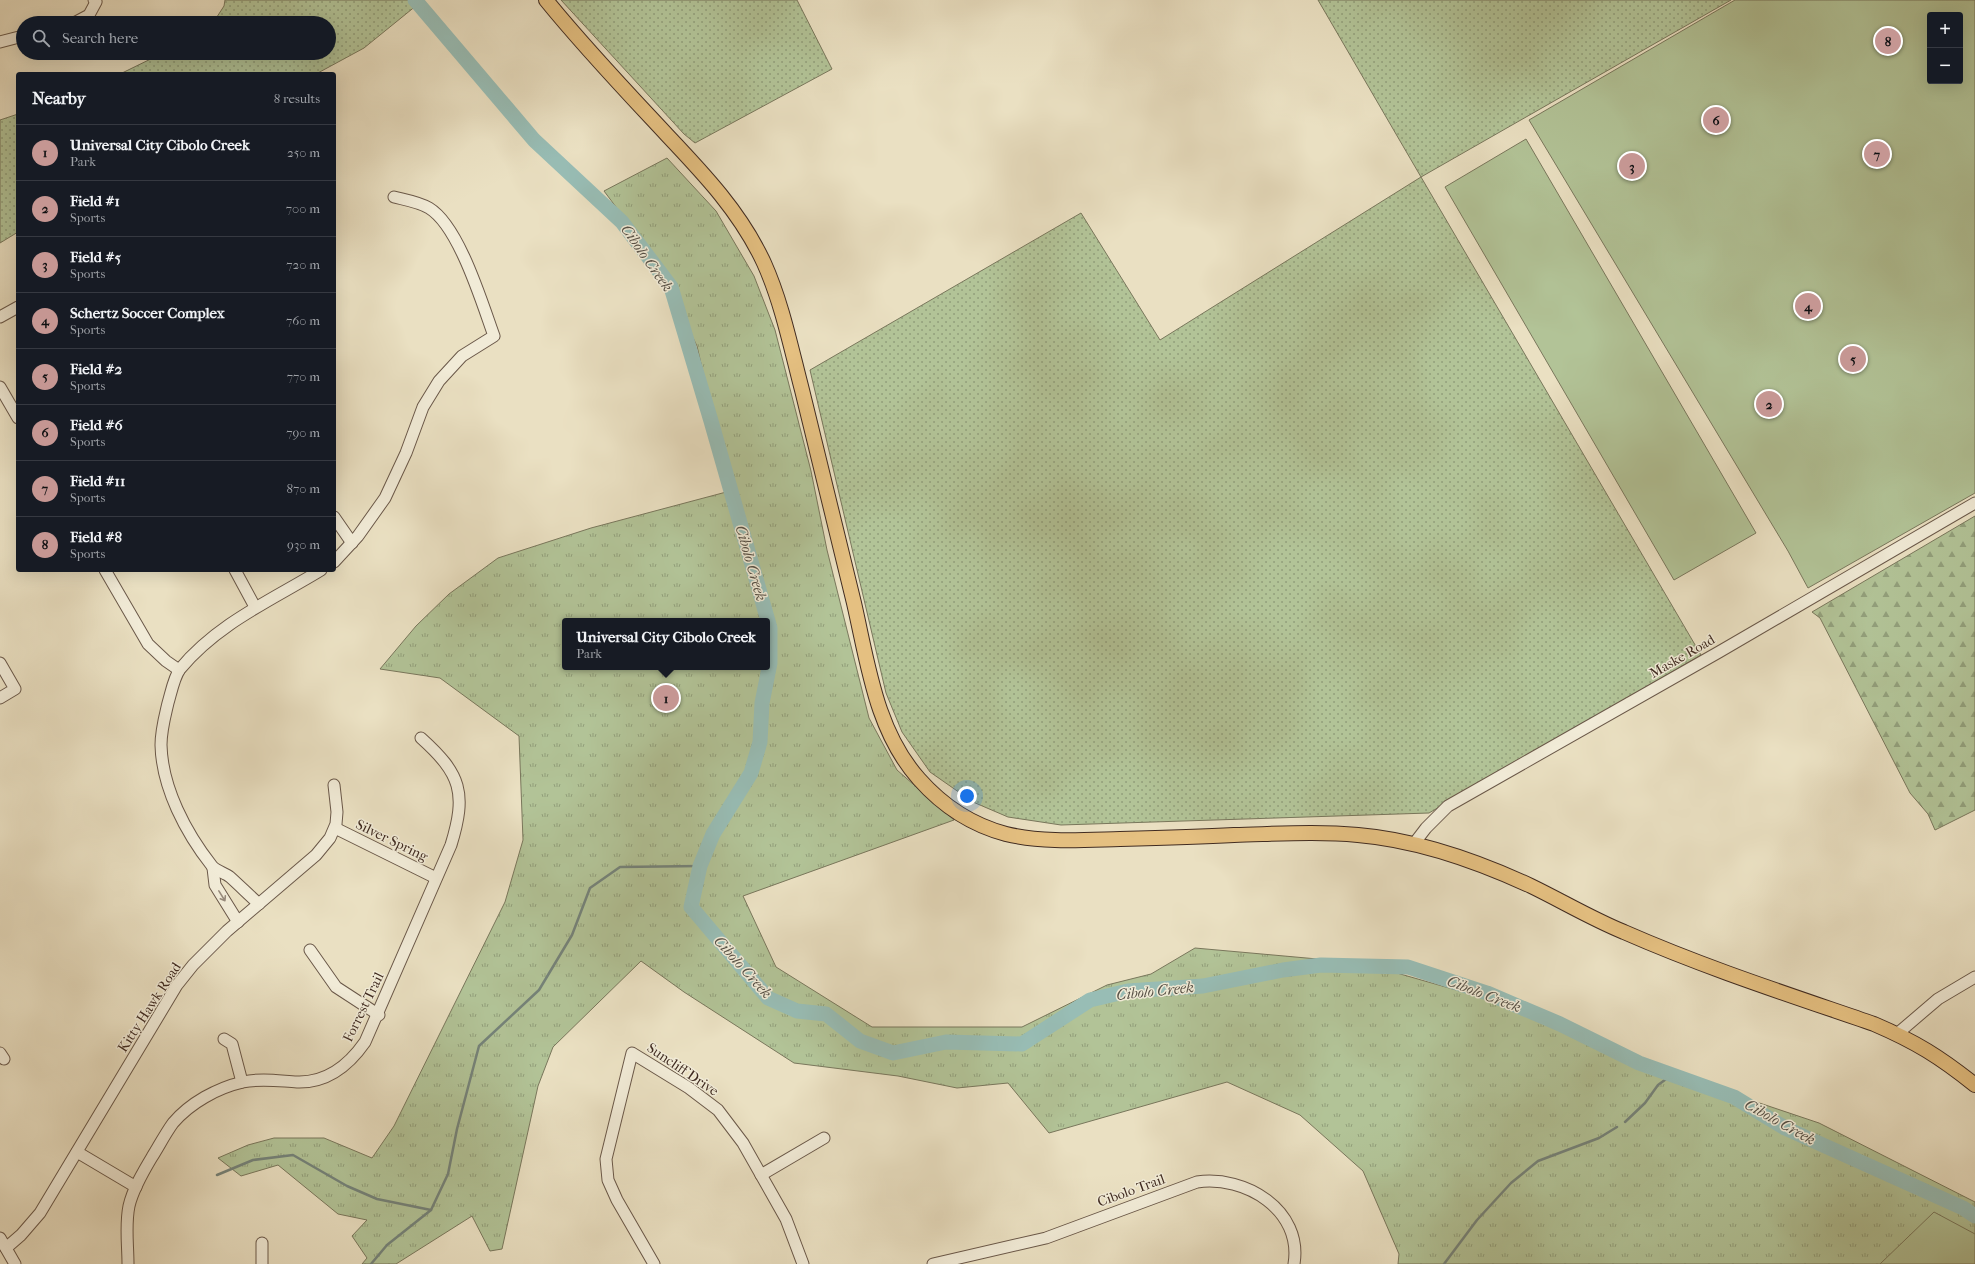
<!DOCTYPE html>
<html lang="en">
<head>
<meta charset="utf-8">
<style>
  :root { --surface:#171b24; --page:#20242c; --text:#f1f3f6; --muted:#9ea1a6; --line:#363941; --accent:#c59692 }
  body { margin:0; font-family:"IM FELL French Canon",serif; background:var(--page); color:var(--text) }
  .controls { position:absolute; right:12px; top:12px; display:grid; overflow:hidden; border-radius:4px; box-shadow:0 4px 16px #0002 }
  .controls button { width:36px; height:36px; display:grid; place-items:center; padding:0; border:0; border-bottom:1px solid var(--line); background:var(--surface); color:var(--text); font:20px sans-serif }
  .you { position:absolute; left:967px; top:796px; width:14px; height:14px; margin:-10px; border:3px solid #fff; border-radius:50%; background:#1a73e8; box-shadow:0 0 0 6px #1a73e833 }
  .badge { display:grid; place-items:center; width:26px; height:26px; border-radius:50%; background:var(--accent); color:#111; font-size:13px; font-weight:700 }
  .pin { position:absolute; translate:-50% -50%; border:2px solid #fff; box-shadow:0 1px 4px #0006 }
  .popup { position:absolute; left:562px; top:618px; width:208px; height:52px; box-sizing:border-box; display:grid; place-content:center; border-radius:4px; background:var(--surface); filter:drop-shadow(0 1px 3px #0005); font-size:13px; white-space:nowrap; color:var(--muted) }
  .popup b { font-size:15px; color:var(--text) }
  .popup::after { content:''; position:absolute; left:50%; top:100%; margin-left:-8px; border:8px solid transparent; border-top-color:var(--surface) }
  .list { margin:0; padding:0; list-style:none }
  h2 { display:flex; justify-content:space-between; align-items:center; height:52px; margin:0; padding:0 16px; font-size:17px }
  h2 small { font-size:13px; font-weight:400; color:var(--muted) }
  .list li { display:grid; grid-template-columns:26px 1fr auto; gap:12px; align-items:center; box-sizing:border-box; height:56px; padding:0 16px; border-top:1px solid var(--line) }
  .list b { display:block; font-size:15px; white-space:nowrap }
  .list p { margin:0; font-size:13px; white-space:nowrap; color:var(--muted) }
  .list em { font-size:13px; font-style:normal; color:var(--muted) }
  .icon { flex:none; width:22px; height:22px; fill:none; stroke:currentColor; stroke-width:2; stroke-linecap:round; stroke-linejoin:round }
  .map { position:relative; flex:none; width:1975px; height:1264px; overflow:hidden }
  .search { position:absolute; background:var(--surface); box-shadow:0 4px 16px #0002; left:16px; top:16px; width:320px; height:44px; display:flex; align-items:center; gap:10px; box-sizing:border-box; padding:0 14px; border-radius:22px; color:var(--muted); font-size:15px }
  .panel { position:absolute; background:var(--surface); box-shadow:0 4px 16px #0002; left:16px; top:72px; width:320px; height:500px; border-radius:4px }
  .map>svg:first-child { display:block }
  .grass { fill:url(#grass-dots); stroke:#79775c }
  .forest { fill:url(#forest-firs); stroke:#79775c }
  .park { fill:url(#park-tufts); stroke:#79775c; fill-rule:evenodd }
  .pitch { fill:#b2c397; stroke:#79775c; fill-rule:evenodd }
  .lines { fill:none; stroke-linecap:round; stroke-linejoin:round }
  .stream { stroke:#75837a; stroke-width:2.5 }
  .river { stroke:#98bdb5; stroke-width:15 }
  .minor-casing { stroke:#6a5849; stroke-width:13 }
  .major-casing { stroke:#402b21; stroke-width:16 }
  .minor { stroke:#f1ebd7; stroke-width:11 }
  .major { stroke:#e5c081; stroke-width:14 }
  .oneway { stroke:#988b7c }
  .labels { text-anchor:middle; stroke-width:3; stroke-linejoin:round; paint-order:stroke }
  .street-label { font-size:14px; fill:#402b21; stroke:#f1ebd7 }
  .water-label { font-size:15px; font-style:italic; fill:#565046; stroke:#f1ebd7 }
</style>
</head>
<body>
<div class="map">
<svg width="1975" height="1264" viewBox="0 0 1975 1264">
  <defs>
    <pattern id="grass-dots" width="8" height="8" patternUnits="userSpaceOnUse"><rect width="8" height="8" fill="#b2c397"/><path d="M2 2h.1M6 6h.1" fill="none" stroke="#929f7b" stroke-width="1.8" stroke-linecap="round"/></pattern>
    <pattern id="forest-firs" width="22" height="20" patternUnits="userSpaceOnUse"><rect width="22" height="20" fill="#b2c397"/><path d="M5 1l3.5 6h-7zM16 11l3.5 6h-7z" fill="#929f7b"/></pattern>
    <pattern id="park-tufts" width="24" height="20" patternUnits="userSpaceOnUse"><rect width="24" height="20" fill="#b2c397"/><path d="M3 7l-1-3M5 7V3M7 7l1-3M15 17l-1-3M17 17v-4M19 17l1-3" fill="none" stroke="#929f7b"/></pattern>
  </defs>
  <rect width="100%" height="100%" fill="#eae0c2"/>
  <filter id="stains"><feTurbulence type="fractalNoise" baseFrequency=".005" numOctaves="4"/><feColorMatrix values="0 0 0 0 .2 0 0 0 0 .09 0 0 0 0 .02 0 0 0 .5 -.17"/></filter>
  <radialGradient id="worn" r=".72"><stop offset=".6" stop-color="#630" stop-opacity="0"/><stop offset="1" stop-color="#630" stop-opacity=".3"/></radialGradient>
  <g class="grass">
    <polygon points="225,0 413,0 417,5 364,48 316,74 120,74 163,53 329,53 329,23 213,23 224,6"/>
    <polygon points="561,0 797,0 832,69 695,143 684,134"/>
    <polygon points="1318,0 1731,0 1421,177 1701,655 1429,813 1061,825 1008,817 973,802 930,772 902,732 886,693 810,370 1081,213 1160,340 1421,177"/>
    <polygon points="18,114 18,232 0,243 0,120"/>
  </g>
  <polygon class="forest" points="1975,516 1975,810 1935,830 1928,814 1910,793 1820,618 1812,612"/>
  <path class="park" d="M 667,158 L 716,211 L 754,276 L 775,330 L 811,471 L 827,550 L 869,718 L 897,770 L 954,820 L 743,896 L 776,967 L 872,1027 L 1022,1027 L 1107,985 L 1151,974 L 1195,948 L 1362,963 L 1571,1023 L 1673,1074 L 1819,1123 L 1975,1202 L 1975,1264 L 1398,1264 L 1399,1254 L 1363,1171 L 1300,1115 L 1227,1082 L 1049,1133 L 1008,1083 L 957,1088 L 898,1076 L 794,1063 L 684,992 L 641,961 L 553,1047 L 538,1086 L 502,1249 L 490,1251 L 472,1216 L 396,1264 L 362,1264 L 367,1258 L 352,1236 L 367,1220 L 338,1214 L 278,1165 L 241,1176 L 218,1158 L 248,1145 L 274,1138 L 324,1138 L 372,1158 L 394,1126 L 505,902 L 523,840 L 519,736 L 440,678 L 380,669 L 416,626 L 449,594 L 498,558 L 591,528 L 730,491 L 697,346 L 652,255 L 604,191 ZM 565,621 L 767,621 L 767,667 L 565,667 Z"/>
  <g class="pitch">
    <path d="M 1735,0 L 1975,0 L 1975,493 L 1808,588 L 1788,551 L 1529,120 ZM 1930,15 L 1960,15 L 1960,81 L 1930,81 Z"/>
    <polygon points="1526,139 1756,533 1674,580 1445,187"/>
    <polygon points="1934,1212 1975,1234 1975,1264 1880,1264"/>
  </g>
  <g class="lines">
    <g class="stream">
      <polyline points="1625,1122 1645,1103 1658,1085 1673,1074"/>
      <polyline points="217,1175 253,1160 293,1155 347,1186 377,1199 431,1210"/>
      <polyline points="371,1264 387,1245 431,1210 448,1174 457,1129 479,1046 539,990 572,935 590,888 620,867 700,866"/>
      <polyline points="1444,1264 1477,1220 1511,1183 1538,1161 1599,1138 1617,1127"/>
    </g>
    <polyline class="river" points="415,0 534,140 622,222 671,287 711,421 770,628 770,663 762,703 760,742 751,773 713,834 700,866 691,907 768,998 797,1011 826,1014 860,1041 893,1053 946,1042 1022,1044 1090,1000 1128,991 1203,986 1283,970 1321,965 1408,967 1487,993 1560,1024 1639,1063 1734,1097 1785,1128 1963,1208 1975,1216"/>
    <g class="minor-casing">
      <g id="minor">
        <polyline points="74,23 89,15 96,2 94,0"/>
        <polyline points="0,42 23,36"/>
        <polyline points="0,317 18,307"/>
        <polyline points="0,387 18,418"/>
        <polyline points="334,517 352,543"/>
        <path d="M 334,562 L 358,536 L 385,498 L 406,453 L 423,407 L 439,381 L 462,356 L 494,336 C 482,303 459,226 429,208 C 419,202 406,200 394,197"/>
        <polyline points="105,570 148,644 166,661 179,670"/>
        <polyline points="235,570 255,607"/>
        <polyline points="0,663 15,689 0,698"/>
        <polyline points="335,828 436,878"/>
        <polyline points="1413,845 1426,828 1448,806 1719,652 1975,503"/>
        <polyline points="213,868 215,885 238,922"/>
        <path d="M 259,904 C 249,895 240,886 230,877 C 225,873 216,871 212,866 C 186,833 162,788 161,745 C 161,730 165,716 168,703 C 171,693 174,677 180,669 C 218,623 272,600 321,570"/>
        <polyline points="310,950 336,987 379,1015"/>
        <polyline points="1897,1034 1938,999 1975,977"/>
        <polyline points="224,1039 232,1044 242,1082"/>
        <polyline points="0,1053 4,1059"/>
        <polyline points="77,1152 136,1187"/>
        <polyline points="761,1175 824,1138"/>
        <polyline points="0,1238 15,1264"/>
        <polyline points="6,1248 21,1235 40,1213 177,985 193,965 227,931 316,855 330,838 336,824 337,812 334,785"/>
        <path d="M 128,1264 C 128,1245 125,1225 129,1206 C 133,1189 143,1172 152,1157 C 159,1146 165,1134 173,1123 C 190,1103 217,1088 243,1082 C 261,1078 279,1081 297,1082 C 327,1083 349,1065 365,1042 L 451,845 C 467,793 461,774 421,738"/>
        <polyline points="262,1264 262,1243"/>
        <polyline points="654,1264 617,1200 608,1180 606,1159 632,1053 689,1088 718,1110 743,1143 786,1219 803,1264"/>
        <path d="M 933,1264 L 1046,1238 L 1197,1182 C 1245,1175 1303,1210 1294,1264"/>
      </g>
    </g>
    <g class="major-casing">
      <path id="major" d="M 546,0 C 584,47 626,91 667,135 C 704,174 741,213 764,263 C 782,303 791,348 802,390 C 820,461 837,532 854,603 C 868,664 876,731 919,779 C 942,805 972,825 1006,834 C 1043,843 1083,840 1120,839 C 1158,838 1196,837 1234,835 C 1276,834 1317,831 1358,835 C 1417,840 1477,861 1531,886 C 1562,901 1592,919 1624,932 C 1706,968 1790,995 1874,1024 C 1916,1042 1940,1057 1975,1085"/>
    </g>
    <use href="#minor" class="minor"/>
    <use href="#major" class="major"/>
  </g>
  <defs><path id="oneway-shaft" d="M-6 0H5M1.5-3L5.5 0L1.5 3" fill="none" stroke-width="1.6" stroke-linecap="round" stroke-linejoin="round"/></defs>
  <use class="oneway" href="#oneway-shaft" transform="translate(222 896) rotate(58)"/>
  <g class="labels">
    <g class="street-label">
      <text transform="translate(1682 656) rotate(-30)" y="5">Maske Road</text>
      <text transform="translate(392 840) rotate(26)" y="5">Silver Spring</text>
      <text transform="translate(149 1007) rotate(-57)" y="5">Kitty Hawk Road</text>
      <text transform="translate(363 1007) rotate(-64)" y="5">Forrest Trail</text>
      <text transform="translate(683 1069) rotate(34)" y="5">Suncliff Drive</text>
      <text transform="translate(1131 1190) rotate(-20)" y="5">Cibolo Trail</text>
    </g>
    <g class="water-label">
      <text transform="translate(647 258) rotate(55)" y="5">Cibolo Creek</text>
      <text transform="translate(751 563) rotate(74)" y="5">Cibolo Creek</text>
      <text transform="translate(743 967) rotate(48)" y="5">Cibolo Creek</text>
      <text transform="translate(1155 991) rotate(-6)" y="5">Cibolo Creek</text>
      <text transform="translate(1484 994) rotate(21)" y="5">Cibolo Creek</text>
      <text transform="translate(1780 1122) rotate(29)" y="5">Cibolo Creek</text>
    </g>
  </g>
  <rect width="100%" height="100%" filter="url(#stains)"/>
  <rect width="100%" height="100%" fill="url(#worn)"/>
</svg>
<div class="controls">
<button>+</button>
<button>−</button>
</div>
<div class="you"></div>
<div class="pin badge" style="left:666px;top:698px">1</div>
<div class="popup"><b>Universal City Cibolo Creek</b>Park</div>
<div class="pin badge" style="left:1769px;top:404px">2</div>
<div class="pin badge" style="left:1632px;top:166px">3</div>
<div class="pin badge" style="left:1808px;top:306px">4</div>
<div class="pin badge" style="left:1853px;top:359px">5</div>
<div class="pin badge" style="left:1716px;top:120px">6</div>
<div class="pin badge" style="left:1877px;top:154px">7</div>
<div class="pin badge" style="left:1888px;top:41px">8</div>
<div class="search"><svg class="icon" aria-label="search" viewBox="0 0 24 24"><circle cx="10" cy="10" r="6"/><path d="M15 15l6 6"/></svg>Search here</div>
<section class="panel">
<h2>Nearby<small>8 results</small></h2>
<ul class="list">
<li><span class="badge">1</span><div><b>Universal City Cibolo Creek</b><p>Park</p></div><em>250 m</em></li>
<li><span class="badge">2</span><div><b>Field #1</b><p>Sports</p></div><em>700 m</em></li>
<li><span class="badge">3</span><div><b>Field #5</b><p>Sports</p></div><em>720 m</em></li>
<li><span class="badge">4</span><div><b>Schertz Soccer Complex</b><p>Sports</p></div><em>760 m</em></li>
<li><span class="badge">5</span><div><b>Field #2</b><p>Sports</p></div><em>770 m</em></li>
<li><span class="badge">6</span><div><b>Field #6</b><p>Sports</p></div><em>790 m</em></li>
<li><span class="badge">7</span><div><b>Field #11</b><p>Sports</p></div><em>870 m</em></li>
<li><span class="badge">8</span><div><b>Field #8</b><p>Sports</p></div><em>930 m</em></li>
</ul>
</section>
</div>
</body>
</html>
